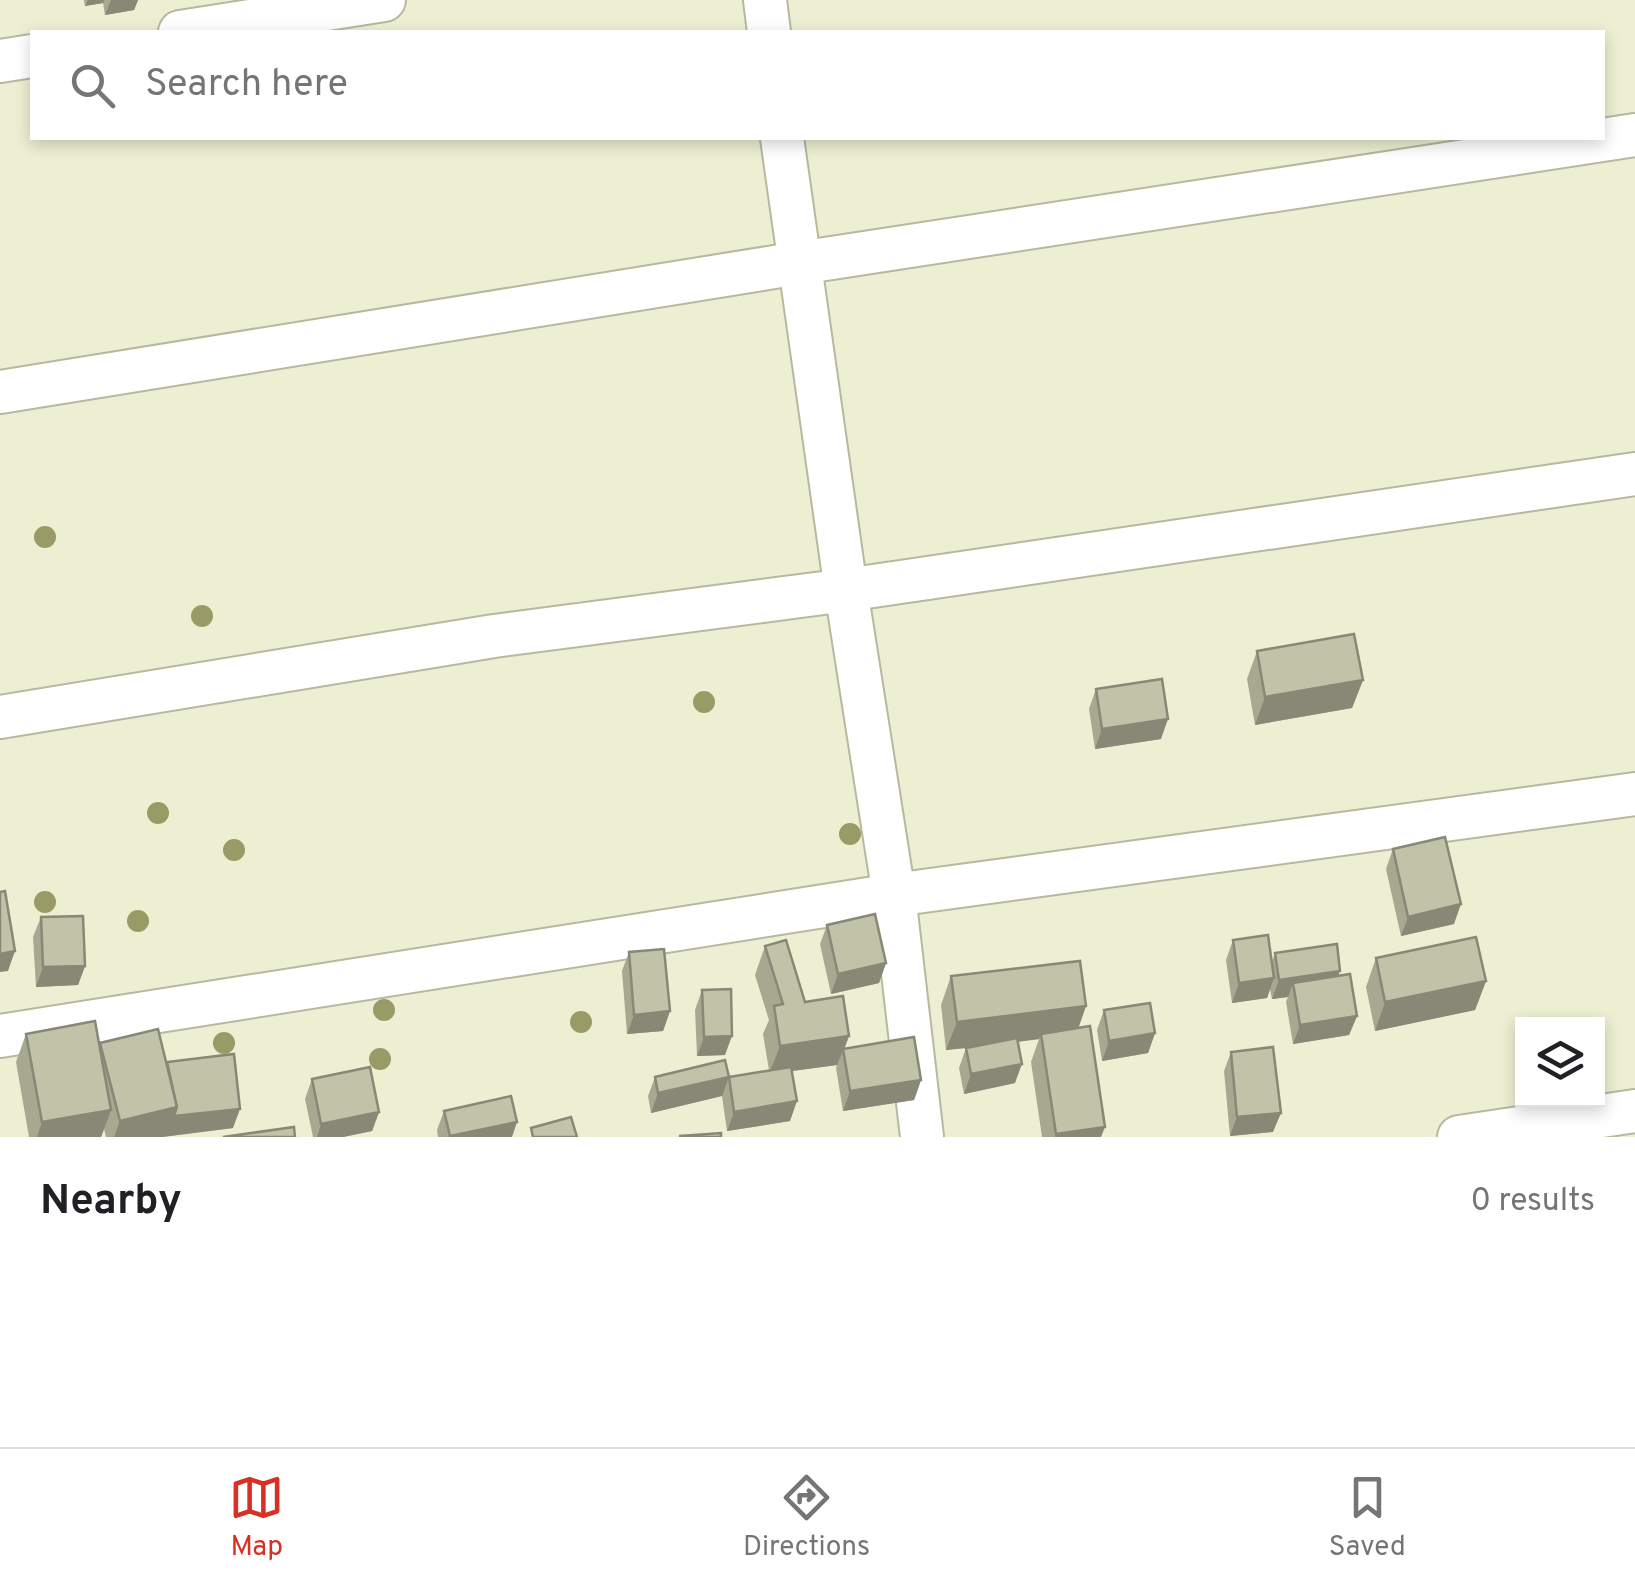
<!DOCTYPE html>
<html lang="en">
<head>
<meta charset="utf-8">
<style>
  :root { --surface:#fff; --page:#f6f6f6; --text:#202124; --muted:#757577; --line:#e0e0e0; --accent:#d93025 }
  body { margin:0; font-family:Overpass,sans-serif; background:var(--page); color:var(--text) }
  .controls { position:absolute; right:30px; bottom:30px; display:grid; overflow:hidden; border-radius:0px; box-shadow:0 5px 15px #0003 }
  .controls button { width:90px; height:90px; display:grid; place-items:center; padding:0; border:0; border-bottom:2px solid var(--line); background:var(--surface); color:var(--text); font:50px sans-serif }
  .list { margin:0; padding:0; list-style:none }
  h2 { display:flex; justify-content:space-between; align-items:center; height:130px; margin:0; padding:0 40px; font-size:42px }
  h2 small { font-size:32px; font-weight:400; color:var(--muted) }
  .icon { flex:none; width:55px; height:55px; fill:none; stroke:currentColor; stroke-width:2; stroke-linecap:round; stroke-linejoin:round }
  .map { position:relative; flex:none; width:1635px; height:1137px; overflow:hidden }
  .search { position:absolute; background:var(--surface); box-shadow:0 5px 15px #0003; left:30px; right:30px; top:30px; height:110px; display:flex; align-items:center; gap:25px; box-sizing:border-box; padding:0 35px; border-radius:0px; color:var(--muted); font-size:38px }
  .sheet { height:310px; background:var(--surface) }
  nav { display:flex; justify-content:space-around; align-items:center; box-sizing:border-box; height:140px; border-top:2px solid var(--line); background:var(--surface); font-size:28px; color:var(--muted) }
  nav a { display:grid; justify-items:center; gap:5px }
  nav .on { color:var(--accent) }
  .map>svg:first-child { display:block }
  .lines { fill:none; stroke-linecap:round; stroke-linejoin:round }
  .minor-casing { stroke:#b7b99e; stroke-width:46 }
  .minor { stroke:#fff; stroke-width:42 }
  .tree { fill:#999b66 }
  .wall { fill:#a6a890 }
  .shaded-wall { fill:#878876 }
  .building { fill:#c1c3a8; stroke:#878876; stroke-width:2.5 }
</style>
</head>
<body>
<div class="map">
<svg width="1635" height="1137" viewBox="0 0 1635 1137">
  <rect width="100%" height="100%" fill="#edefd3"/>
  <g class="lines">
    <g class="minor-casing">
      <g id="minor">
        <polyline points="765,0 769,32"/>
        <polyline points="180,32 384,0"/>
        <polyline points="0,61 32,56"/>
        <polyline points="782,138 846,590 894,895 922,1137"/>
        <polyline points="0,392 799,263 1635,135"/>
        <polyline points="0,717 494,636 846,590 1635,474"/>
        <polyline points="0,1036 894,895 1635,794"/>
        <polyline points="1459,1137 1635,1111"/>
      </g>
    </g>
    <use href="#minor" class="minor"/>
  </g>
  <g class="tree">
    <circle cx="45" cy="537" r="11"/>
    <circle cx="202" cy="616" r="11"/>
    <circle cx="704" cy="702" r="11"/>
    <circle cx="158" cy="813" r="11"/>
    <circle cx="850" cy="834" r="11"/>
    <circle cx="234" cy="850" r="11"/>
    <circle cx="45" cy="902" r="11"/>
    <circle cx="138" cy="921" r="11"/>
    <circle cx="384" cy="1010" r="11"/>
    <circle cx="581" cy="1022" r="11"/>
    <circle cx="224" cy="1043" r="11"/>
    <circle cx="380" cy="1059" r="11"/>
  </g>
  <g class="wall">
    <polygon points="84,0 138,0 134,10 105,15 103,3 85,6"/>
    <polygon points="1257,651 1363,680 1352,708 1255,725 1247,679"/>
    <polygon points="1096,689 1161,739 1095,749 1089,709"/>
    <polygon points="1393,849 1454,924 1401,936 1386,869"/>
    <polygon points="41,917 85,966 78,985 36,987 33,937"/>
    <polygon points="827,925 886,963 879,983 831,994 820,944"/>
    <polygon points="1233,940 1272,962 1275,953 1338,976 1357,1016 1349,1035 1293,1044 1286,1002 1288,997 1272,999 1270,989 1267,998 1232,1003 1226,960"/>
    <polygon points="765,946 805,1002 849,1036 845,1048 921,1080 914,1100 843,1111 836,1068 837,1065 792,1071 790,1121 727,1131 722,1096 651,1113 648,1096 655,1077 729,1077 769,1070 763,1034 769,1020 755,975"/>
    <polygon points="629,952 670,1011 663,1031 627,1034 622,971"/>
    <polygon points="1376,958 1486,981 1475,1010 1375,1031 1366,987"/>
    <polygon points="951,976 1086,1006 1078,1028 1101,1137 1042,1137 1031,1062 1039,1039 1018,1042 1015,1083 964,1094 959,1068 966,1048 969,1048 946,1050 941,1005"/>
    <polygon points="702,990 725,1055 697,1056 695,1010"/>
    <polygon points="1104,1010 1155,1033 1148,1053 1102,1061 1097,1030"/>
    <polygon points="26,1034 99,1046 100,1043 167,1064 233,1128 162,1137 106,1137 104,1129 101,1137 29,1137 16,1062"/>
    <polygon points="1231,1052 1273,1132 1230,1136 1224,1071"/>
    <polygon points="312,1079 379,1112 372,1131 343,1137 313,1137 305,1099"/>
    <polygon points="444,1111 512,1137 438,1137 437,1130"/>
  </g>
  <g class="shaded-wall">
    <polygon points="88,0 104,0 103,3 85,6"/>
    <polygon points="111,0 138,0 134,10 105,15"/>
    <polygon points="1363,680 1352,708 1255,725 1265,697"/>
    <polygon points="1168,719 1161,739 1095,749 1102,729"/>
    <polygon points="1461,904 1454,924 1401,936 1408,917"/>
    <polygon points="15,951 8,971 0,972 0,954"/>
    <polygon points="886,963 879,983 831,994 838,974"/>
    <polygon points="85,966 78,985 36,987 43,967"/>
    <polygon points="1340,971 1333,990 1293,983 1288,997 1272,999 1279,980"/>
    <polygon points="1274,978 1267,998 1232,1003 1239,983"/>
    <polygon points="1486,981 1475,1010 1375,1031 1385,1002"/>
    <polygon points="1086,1006 1076,1035 1041,1034 1039,1039 946,1050 957,1022"/>
    <polygon points="670,1011 663,1031 627,1034 634,1015"/>
    <polygon points="1357,1016 1349,1035 1293,1044 1300,1025"/>
    <polygon points="1155,1033 1148,1053 1102,1061 1109,1041"/>
    <polygon points="732,1036 725,1055 697,1056 704,1037"/>
    <polygon points="849,1036 837,1065 769,1074 780,1046"/>
    <polygon points="1022,1064 1015,1083 964,1094 971,1074"/>
    <polygon points="729,1077 722,1096 651,1113 658,1093"/>
    <polygon points="921,1080 914,1100 843,1111 850,1091"/>
    <polygon points="797,1101 790,1121 727,1131 734,1112"/>
    <polygon points="177,1107 240,1109 233,1128 162,1137 114,1137 120,1121"/>
    <polygon points="111,1110 101,1137 37,1137 42,1122"/>
    <polygon points="379,1112 372,1131 343,1137 317,1137 321,1124"/>
    <polygon points="1281,1113 1273,1132 1230,1136 1237,1117"/>
    <polygon points="517,1122 512,1137 449,1137 450,1136"/>
    <polygon points="1105,1127 1101,1137 1055,1137 1056,1134"/>
  </g>
  <g class="building">
    <polygon points="1354,634 1363,680 1265,697 1257,651"/>
    <polygon points="1162,679 1168,719 1102,729 1096,689"/>
    <polygon points="1445,837 1461,904 1408,917 1393,849"/>
    <polygon points="5,891 15,951 0,954 0,892"/>
    <polygon points="875,914 886,963 838,974 827,925"/>
    <polygon points="83,916 85,966 43,967 41,917"/>
    <polygon points="1268,935 1274,978 1239,983 1233,940"/>
    <polygon points="1476,937 1486,981 1385,1002 1376,958"/>
    <polygon points="786,940 805,1002 843,996 849,1036 780,1046 774,1006 783,1004 765,946"/>
    <polygon points="1337,944 1340,971 1279,980 1275,953"/>
    <polygon points="664,949 670,1011 634,1015 629,952"/>
    <polygon points="1080,961 1086,1006 957,1022 951,976"/>
    <polygon points="1350,974 1357,1016 1300,1025 1293,983"/>
    <polygon points="731,989 732,1036 704,1037 702,990"/>
    <polygon points="1150,1003 1155,1033 1109,1041 1104,1010"/>
    <polygon points="95,1021 111,1110 42,1122 26,1034"/>
    <polygon points="1090,1026 1105,1127 1056,1134 1041,1034"/>
    <polygon points="158,1029 177,1107 120,1121 100,1043"/>
    <polygon points="914,1037 921,1080 850,1091 843,1049"/>
    <polygon points="1017,1038 1022,1064 971,1074 966,1048"/>
    <polygon points="1273,1047 1281,1113 1237,1117 1231,1052"/>
    <polygon points="234,1054 240,1109 174,1116 177,1107 167,1062"/>
    <polygon points="725,1060 729,1077 658,1093 655,1077"/>
    <polygon points="370,1067 379,1112 321,1124 312,1079"/>
    <polygon points="791,1067 797,1101 734,1112 729,1077"/>
    <polygon points="511,1096 517,1122 450,1136 444,1111"/>
    <polygon points="571,1117 577,1137 533,1137 531,1128"/>
    <polygon points="294,1127 295,1137 223,1137"/>
    <polygon points="721,1133 721,1137 679,1136"/>
  </g>
</svg>
<div class="controls">
<button><svg class="icon" aria-label="layers" viewBox="0 0 24 24"><path d="M12 4l9 5-9 5-9-5zM3 14l9 5 9-5"/></svg></button>
</div>
<div class="search"><svg class="icon" aria-label="search" viewBox="0 0 24 24"><circle cx="10" cy="10" r="6"/><path d="M15 15l6 6"/></svg>Search here</div>
</div>
<section class="sheet">
<h2>Nearby<small>0 results</small></h2>
<ul class="list">
</ul>
</section>
<nav>
<a class="on"><svg class="icon" aria-label="map" viewBox="0 0 24 24"><path d="M3 6l6-2 6 2 6-2v14l-6 2-6-2-6 2zM9 4v14M15 6v14"/></svg>Map</a>
<a><svg class="icon" aria-label="directions" viewBox="0 0 24 24"><path d="M12 3l9 9-9 9-9-9zM9 14v-3h6M13 9l2 2-2 2"/></svg>Directions</a>
<a><svg class="icon" aria-label="saved" viewBox="0 0 24 24"><path d="M7 4h10v16l-5-4-5 4z"/></svg>Saved</a>
</nav>
</body>
</html>
